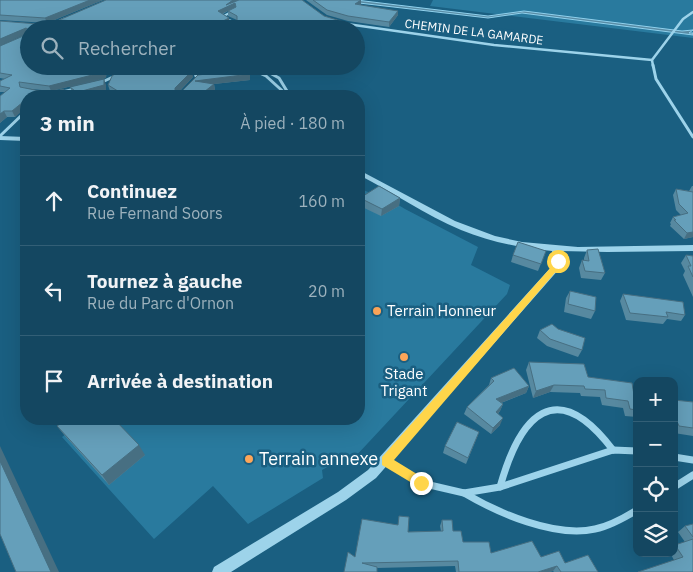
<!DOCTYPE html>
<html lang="fr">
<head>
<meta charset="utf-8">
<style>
  :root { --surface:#144761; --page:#21516a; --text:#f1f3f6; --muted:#9db2bd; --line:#335f76 }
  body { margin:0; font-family:"IBM Plex Sans",sans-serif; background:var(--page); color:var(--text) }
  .controls { position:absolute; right:15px; bottom:15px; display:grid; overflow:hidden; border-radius:10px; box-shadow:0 5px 20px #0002 }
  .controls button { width:45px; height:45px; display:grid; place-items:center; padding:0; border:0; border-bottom:1px solid var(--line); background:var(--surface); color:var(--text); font:25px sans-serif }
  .stop { position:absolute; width:15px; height:15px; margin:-11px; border:4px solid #ffd54a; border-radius:50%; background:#fff }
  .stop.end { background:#ffd54a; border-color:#fff; box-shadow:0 1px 5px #0008 }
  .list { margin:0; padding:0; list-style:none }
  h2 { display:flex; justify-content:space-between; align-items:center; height:65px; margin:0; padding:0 20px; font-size:21px }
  h2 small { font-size:16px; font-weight:400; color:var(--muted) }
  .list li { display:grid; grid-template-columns:32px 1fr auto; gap:15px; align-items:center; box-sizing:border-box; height:90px; padding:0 20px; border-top:1px solid var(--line) }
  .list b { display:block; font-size:19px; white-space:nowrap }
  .list p { margin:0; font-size:16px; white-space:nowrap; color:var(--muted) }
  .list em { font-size:16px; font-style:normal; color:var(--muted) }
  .icon { flex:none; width:28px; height:28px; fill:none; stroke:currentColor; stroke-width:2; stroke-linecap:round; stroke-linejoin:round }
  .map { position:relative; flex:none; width:693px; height:572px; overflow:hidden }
  .search { position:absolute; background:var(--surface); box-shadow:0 5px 20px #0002; left:20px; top:20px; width:345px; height:55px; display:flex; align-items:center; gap:12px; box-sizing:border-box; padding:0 18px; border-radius:28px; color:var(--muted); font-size:19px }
  .panel { position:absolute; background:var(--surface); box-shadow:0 5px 20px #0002; left:20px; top:90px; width:345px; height:335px; border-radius:20px }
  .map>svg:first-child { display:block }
  .green { fill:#297a9e }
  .water { fill:#598ca5; stroke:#90d1ed }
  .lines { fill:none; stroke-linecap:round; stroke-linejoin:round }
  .service-far1 { stroke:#9dd3ea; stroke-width:2 }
  .service { stroke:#9dd3ea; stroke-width:2.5 }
  .minor-far2 { stroke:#9dd3ea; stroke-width:2.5 }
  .minor-far1 { stroke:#9dd3ea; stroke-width:3 }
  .minor { stroke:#9dd3ea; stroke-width:7 }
  .tertiary { fill:#9dd3ea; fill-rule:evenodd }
  .wall { fill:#5789a0; fill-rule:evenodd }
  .shaded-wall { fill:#476f82 }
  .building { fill:#659fba; stroke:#476f82; fill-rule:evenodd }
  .route { fill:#ffd54a }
  .poi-dot { fill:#fda659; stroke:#1a5f81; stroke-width:2 }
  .labels { text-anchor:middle; stroke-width:5; stroke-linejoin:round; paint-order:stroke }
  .far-street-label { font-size:12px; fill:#fff; stroke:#1a5f81 }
  .poi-label { font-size:15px; fill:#fff; stroke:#1a5f81; text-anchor:start }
  .near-poi-label { font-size:18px; fill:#fff; stroke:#1a5f81; text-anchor:start }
</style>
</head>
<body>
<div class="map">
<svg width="693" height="572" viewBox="0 0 693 572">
  <rect width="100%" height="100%" fill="#1a5f81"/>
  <g class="green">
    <polygon points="433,0 693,0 693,38 430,6"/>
    <polygon points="359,188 368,192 375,191 405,209 478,247 471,265 510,285 507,294 354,458 343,458 322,470 323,478 248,524 213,486 154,539 62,437 86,419 359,419"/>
  </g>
  <polygon class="water" points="356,0 488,16 524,11 682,31 693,30 689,33 693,33 693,35 522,13 488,18 359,3"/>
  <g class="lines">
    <polyline class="service-far1" points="224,29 236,23 222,17 233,11"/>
    <polyline class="service" points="195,73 211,72 213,76"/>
    <g class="minor-far2">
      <polyline points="340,23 494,45 652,60"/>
      <polyline points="43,29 64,19"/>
      <polyline points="653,66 652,60 683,19 693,12"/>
    </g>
    <g class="minor-far1">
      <polyline points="653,65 656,79 693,137"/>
      <polyline points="178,66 195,73 197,79"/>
      <polyline points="245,66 266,76 288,96"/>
      <polyline points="257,66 279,78 290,96"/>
      <polyline points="98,84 115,76 120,66"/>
      <polyline points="46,96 75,89"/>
      <polyline points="0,136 26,111"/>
    </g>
    <g class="minor">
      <polyline points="674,457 693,460"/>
      <polyline points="386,461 421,483 464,493 500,487 613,450 637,451"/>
      <path d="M 500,487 C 520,415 556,375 613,450"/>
      <polyline points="674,487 693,475"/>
      <path d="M 464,493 C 498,513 555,538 595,529 C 610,526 624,518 637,510"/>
    </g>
    <g class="tertiary">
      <polygon points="0,136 26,137 26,141 0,140"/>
      <path d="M 359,170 L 455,221 L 495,236 L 522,242 L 578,247 L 693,245 L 693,251 L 607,252 L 560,251 L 562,261 L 560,268 L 376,478 L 346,500 L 231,572 L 212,572 L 214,567 L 338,492 L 368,470 L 553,265 L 554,261 L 552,251 C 521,248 490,242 461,230 C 425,215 393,192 359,175 Z"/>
    </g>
  </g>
  <g class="wall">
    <polygon points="0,0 103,0 47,23 0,20"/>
    <path d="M 302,0 L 324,16 L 344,22 L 344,26 L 342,29 L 142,29 L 134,27 L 130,29 L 29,29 L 29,66 L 107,66 L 106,78 L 51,91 L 22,88 L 43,94 L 64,89 L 66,95 L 65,96 L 26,96 L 26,117 L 25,117 L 22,111 L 22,110 L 15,117 L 7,117 L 0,123 L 5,92 L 0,92 L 0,81 L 5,79 L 0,78 L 0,46 L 28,33 L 0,21 L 76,27 L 77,26 L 60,25 L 59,20 ZM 228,11 L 228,16 L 237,20 L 224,26 L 230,23 L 229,18 L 223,14 Z"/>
    <polygon points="306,0 361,0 361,5 398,15 389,27 348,21 327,15"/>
    <polygon points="188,66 249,66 250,80 214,84 215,90 207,96 118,96 110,91 108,85 193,77 178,93 180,93 215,73 211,69 196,70"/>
    <polygon points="106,85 106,91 88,96 76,96 72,93 70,87"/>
    <polygon points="692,186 693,186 693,237 684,239 670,226 671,224 670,223 673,217 681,215 676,210 673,195 676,189 689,191"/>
    <polygon points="360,198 400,198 399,206 381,216 360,206"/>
    <polygon points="587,250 605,273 601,280 581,278 579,268 582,260 584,261 584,258"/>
    <polygon points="546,251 538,271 511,262 513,255"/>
    <polygon points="686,255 693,256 693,297 683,275 685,271 681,263"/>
    <polygon points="570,291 595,311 591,319 564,312 566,298"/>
    <polygon points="623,294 685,315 681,321 667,319 663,324 626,320 620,301"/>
    <polygon points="540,330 582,350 578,357 547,346 537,338"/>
    <polygon points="529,362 588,377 637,395 637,417 625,416 623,408 602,405 600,397 581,396 580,393 550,392 533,398 526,370"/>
    <polygon points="491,378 529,386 526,393 501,403 503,404 500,411 498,414 500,425 491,434 464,414 467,407 489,385"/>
    <polygon points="674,400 693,402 693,436 674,433"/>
    <polygon points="57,426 145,455 109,485 65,436"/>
    <polygon points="479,432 466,464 443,453 445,446"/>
    <polygon points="442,520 463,542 491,553 541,557 565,563 598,572 554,572 553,571 549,572 456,572 455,566 377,568 344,572 355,557 408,532 441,531 440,526"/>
    <polygon points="693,524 693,572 674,560 670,553 674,553 674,546 675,545 685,542 678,532 685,526"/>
  </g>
  <g class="shaded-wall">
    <polygon points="90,0 103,0 47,23 45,18"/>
    <polygon points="233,0 239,0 235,3 236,7 219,15 218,11"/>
    <polygon points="361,0 361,5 355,4"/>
    <polygon points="398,11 398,15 389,27 389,22"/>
    <polygon points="229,18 230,23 222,27 221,22"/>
    <polygon points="132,22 134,27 130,29 118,29"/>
    <polygon points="344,22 344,26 342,29 335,29"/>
    <polygon points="26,28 28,33 0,46 0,39"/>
    <polygon points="104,66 107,66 106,78 51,91 49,86"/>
    <polygon points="192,71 193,77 177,94 175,92 175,88"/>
    <polygon points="250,74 250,80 214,84 215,90 207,96 199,96 195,81"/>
    <polygon points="104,79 106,85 106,91 88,96 84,96 82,91"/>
    <polygon points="64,89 66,95 65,96 56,96"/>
    <polygon points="23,102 26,108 15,117 12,111"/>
    <polygon points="4,111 7,117 0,123 0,114"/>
    <polygon points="400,198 399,206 381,216 382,209"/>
    <polygon points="693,232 693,237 684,239 687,233"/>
    <polygon points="554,385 550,392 533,398 536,391"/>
    <polygon points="529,386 526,393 493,406 496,399"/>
    <polygon points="503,404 500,411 493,419 496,412"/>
    <polygon points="503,418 500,425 491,434 493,428"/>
    <polygon points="139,445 145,455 109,485 102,475"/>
    <polygon points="0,446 59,572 51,572 0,461"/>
    <polygon points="557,566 553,571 549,572 538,572"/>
  </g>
  <g class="building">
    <polygon points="0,0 90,0 45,18 0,15"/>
    <path d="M 106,0 L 233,0 L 226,5 L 239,0 L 302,0 L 324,16 L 344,22 L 335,29 L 164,29 L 132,22 L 118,29 L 29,29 L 29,30 L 26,28 L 0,39 L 0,21 L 76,27 L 78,25 L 77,21 L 59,20 ZM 235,3 L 236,7 L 228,11 L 237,16 L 237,20 L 223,27 L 221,22 L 229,18 L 218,11 Z"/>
    <polygon points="313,0 361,0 355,4 398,11 389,22 348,16 327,10"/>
    <polygon points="29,32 29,66 104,66 104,72 49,86 19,82 20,87 40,91 43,94 64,89 56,96 26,96 26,105 23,102 12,111 4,111 0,114 0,96 10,88 0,86 0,81 12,75 0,73 0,46 28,34"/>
    <polygon points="126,66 181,66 192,71 175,88 175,92 180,93 198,75 215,73 216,69 213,66 249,66 250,74 195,81 214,84 199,96 126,96 108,85 112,76"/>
    <polygon points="104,79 104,85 82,91 75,91 70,87"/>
    <polygon points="26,106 26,111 22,111"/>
    <polygon points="379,186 400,198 382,209 360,198"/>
    <polygon points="676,189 693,192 693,232 687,233 674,220 676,220 673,217 688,213 679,204"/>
    <polygon points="518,242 546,251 541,264 513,255"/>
    <polygon points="598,249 605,273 585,271 582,260 589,261 587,250"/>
    <polygon points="686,255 693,256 693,277 688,266 691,266"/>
    <polygon points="570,291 596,297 595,311 568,304"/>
    <polygon points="623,294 683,302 685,315 666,312 668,317 630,313"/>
    <polygon points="552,324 558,329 585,338 582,350 550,339 540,330"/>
    <polygon points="529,362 584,364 588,377 632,383 634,395 637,395 637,410 630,409 628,401 606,398 605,390 585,389 584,386 554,385 536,391"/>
    <polygon points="514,368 529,386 496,399 503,404 496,412 503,418 493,428 467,407 494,381 491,378"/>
    <polygon points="674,400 693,402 693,428 679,426 676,419 674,419"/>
    <polygon points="67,419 114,419 139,445 102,475 57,426"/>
    <polygon points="457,422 479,432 468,458 445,446"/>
    <polygon points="0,461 51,572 16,572 0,534"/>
    <polygon points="399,516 409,517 408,532 443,531 442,520 452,520 453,531 461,531 463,542 489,542 491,553 532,541 541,557 559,551 565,563 588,555 598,572 561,572 557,566 538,572 459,572 458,561 362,563 377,567 377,572 344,572 348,552 355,557 362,519 398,525"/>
    <polygon points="693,524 693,537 685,526"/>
    <polygon points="693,539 693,572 638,572 683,557 675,545"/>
  </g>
  <polygon class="route" points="556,259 562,261 559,268 394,460 425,479 425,486 417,486 382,465 382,457 553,265"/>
  <g class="poi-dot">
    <circle cx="377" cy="311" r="5"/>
    <circle cx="404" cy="357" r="5"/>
    <circle cx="249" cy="459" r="5"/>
  </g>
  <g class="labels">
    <g class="far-street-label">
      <text transform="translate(474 32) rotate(7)" y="4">CHEMIN DE LA GAMARDE</text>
    </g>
    <g class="poi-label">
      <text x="387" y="316">Terrain Honneur</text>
      <text x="404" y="379" text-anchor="middle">Stade<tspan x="404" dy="17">Trigant</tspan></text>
    </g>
    <g class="near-poi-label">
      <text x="259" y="465">Terrain annexe</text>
    </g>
  </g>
</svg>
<div class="controls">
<button>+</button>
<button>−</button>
<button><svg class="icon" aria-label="locate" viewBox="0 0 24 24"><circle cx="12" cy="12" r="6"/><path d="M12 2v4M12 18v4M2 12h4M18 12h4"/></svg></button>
<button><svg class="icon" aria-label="layers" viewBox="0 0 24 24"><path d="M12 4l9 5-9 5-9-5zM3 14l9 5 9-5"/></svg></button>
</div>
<div class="stop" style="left:558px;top:261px"></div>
<div class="stop end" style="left:421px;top:483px"></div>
<div class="search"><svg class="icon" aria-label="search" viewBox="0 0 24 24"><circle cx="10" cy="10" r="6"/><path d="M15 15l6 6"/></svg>Rechercher</div>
<section class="panel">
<h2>3 min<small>À pied · 180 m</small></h2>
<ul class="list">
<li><svg class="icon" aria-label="ahead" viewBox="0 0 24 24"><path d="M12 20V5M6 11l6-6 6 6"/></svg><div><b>Continuez</b><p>Rue Fernand Soors</p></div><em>160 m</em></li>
<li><svg class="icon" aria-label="left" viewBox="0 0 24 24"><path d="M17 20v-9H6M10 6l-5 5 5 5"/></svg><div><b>Tournez à gauche</b><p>Rue du Parc d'Ornon</p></div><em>20 m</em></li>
<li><svg class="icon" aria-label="arrive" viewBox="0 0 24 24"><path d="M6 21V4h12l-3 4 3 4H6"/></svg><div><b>Arrivée à destination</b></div></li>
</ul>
</section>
</div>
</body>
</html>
